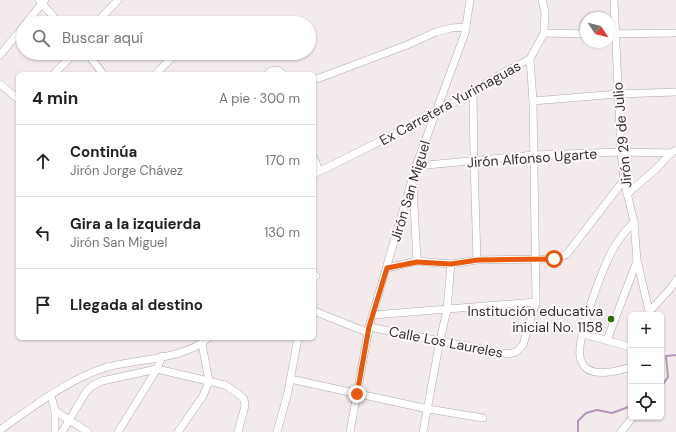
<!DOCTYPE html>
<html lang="es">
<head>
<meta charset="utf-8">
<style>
  :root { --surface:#fff; --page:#f6f6f6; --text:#222; --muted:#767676; --line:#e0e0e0 }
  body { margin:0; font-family:"DM Sans",sans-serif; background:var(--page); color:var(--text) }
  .controls { position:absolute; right:12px; bottom:12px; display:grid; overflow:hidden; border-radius:6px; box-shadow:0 1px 3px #0004 }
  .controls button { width:36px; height:36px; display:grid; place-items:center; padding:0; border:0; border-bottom:1px solid var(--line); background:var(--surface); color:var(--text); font:20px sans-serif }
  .compass { position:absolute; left:580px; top:12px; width:36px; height:36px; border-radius:50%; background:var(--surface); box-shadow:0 1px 3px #0004; rotate:125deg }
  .stop { position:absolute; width:12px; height:12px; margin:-9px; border:3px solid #ea580c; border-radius:50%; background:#fff }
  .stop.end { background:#ea580c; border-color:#fff; box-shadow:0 1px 4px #0008 }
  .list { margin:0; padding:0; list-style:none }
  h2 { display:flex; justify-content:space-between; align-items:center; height:52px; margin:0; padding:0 16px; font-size:17px }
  h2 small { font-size:13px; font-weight:400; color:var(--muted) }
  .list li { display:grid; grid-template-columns:26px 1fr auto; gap:12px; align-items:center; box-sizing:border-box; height:72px; padding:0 16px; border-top:1px solid var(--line) }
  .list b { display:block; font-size:15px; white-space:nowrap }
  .list p { margin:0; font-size:13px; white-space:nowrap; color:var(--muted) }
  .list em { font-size:13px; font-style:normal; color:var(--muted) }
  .icon { flex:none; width:22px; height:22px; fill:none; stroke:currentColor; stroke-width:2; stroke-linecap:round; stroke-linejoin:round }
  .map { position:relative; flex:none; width:676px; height:432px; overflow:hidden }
  .search { position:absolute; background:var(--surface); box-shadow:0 1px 3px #0004; left:16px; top:16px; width:300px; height:44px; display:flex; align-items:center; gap:10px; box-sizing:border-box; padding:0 14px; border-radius:22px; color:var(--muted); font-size:15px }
  .panel { position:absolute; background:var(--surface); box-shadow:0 1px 3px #0004; left:16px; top:72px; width:300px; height:268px; border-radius:6px }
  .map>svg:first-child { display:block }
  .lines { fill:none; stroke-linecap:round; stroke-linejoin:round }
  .stream { stroke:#b695bb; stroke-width:2 }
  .minor-casing { stroke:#b1aaaa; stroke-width:8 }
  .minor { stroke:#fff; stroke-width:7 }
  .route { stroke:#ea580c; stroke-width:5 }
  .poi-dot { fill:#2b6d04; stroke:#fff9f9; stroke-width:1.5 }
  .labels { text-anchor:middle; stroke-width:4; stroke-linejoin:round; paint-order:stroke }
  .street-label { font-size:14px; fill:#333030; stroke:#fff9f9 }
  .poi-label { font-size:14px; fill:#333030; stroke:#fff9f9; text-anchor:end }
</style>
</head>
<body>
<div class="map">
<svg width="676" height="432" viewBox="0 0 676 432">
  <rect width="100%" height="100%" fill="#f3ebeb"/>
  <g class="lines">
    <g class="stream">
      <polyline points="661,387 668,377 666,356 676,355"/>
      <polyline points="578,432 578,421 586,413 597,410 612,413 631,406"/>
    </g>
    <g class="minor-casing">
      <g id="minor">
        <polyline points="39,0 59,23"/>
        <polyline points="614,0 621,152 624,180 634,222 637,260 650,315"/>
        <polyline points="26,23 45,0"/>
        <polyline points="96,23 118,0"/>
        <polyline points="544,33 586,34"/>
        <polyline points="610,34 676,33"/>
        <polyline points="87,53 103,74"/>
        <polyline points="0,55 23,27"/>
        <polyline points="54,74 74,53"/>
        <polyline points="156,74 176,53"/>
        <polyline points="268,74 271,71 277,70 283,74"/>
        <polyline points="314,80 407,45 436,32 451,28 466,27"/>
        <polyline points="0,84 18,99"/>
        <polyline points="473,91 474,161 477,260"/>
        <polyline points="533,101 618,94 676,92"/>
        <polyline points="314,158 319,171"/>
        <polyline points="416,166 534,155 621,152 671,153"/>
        <polyline points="314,174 435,114 503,73 530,59 544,33 545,12 542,0"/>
        <polyline points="413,186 417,261"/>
        <polyline points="627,194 656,169 671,153 676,150"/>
        <polyline points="387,268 417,261 451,264 477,260 554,259 567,254 624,180"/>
        <polyline points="314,274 316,276"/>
        <polyline points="314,311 369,333"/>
        <polyline points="649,312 671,288 676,280"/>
        <polyline points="373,315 536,302"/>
        <polyline points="369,327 508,354 516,352 523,345 536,302 533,101 530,59"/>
        <polyline points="583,334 631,347"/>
        <polyline points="607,340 637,261"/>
        <path d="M 631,367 C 619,371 594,377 585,367 C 583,365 580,359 580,356 C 577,336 602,270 612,251 C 618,240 625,231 634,222"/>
        <polyline points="290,379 428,409 483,418"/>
        <polyline points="51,395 55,411 55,432"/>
        <polyline points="55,411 88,432"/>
        <path d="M 0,430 C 33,407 68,379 107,367 C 137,359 186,359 208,338"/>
        <polyline points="62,432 86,392 92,386 102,381 157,369 225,385 237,393 244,399 245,406 238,432"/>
        <polyline points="118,432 157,369 162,356"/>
        <polyline points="178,432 203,396 209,381 202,344"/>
        <polyline points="277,432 288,392 298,338"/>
        <polyline points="350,432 369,327 416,166 465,33 470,0"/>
        <polyline points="423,432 440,340 447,310 451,264"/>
        <polyline points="621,432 633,417"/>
      </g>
    </g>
    <use href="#minor" class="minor"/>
  </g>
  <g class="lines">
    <polyline class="route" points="357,394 369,327 387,268 417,262 451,264 478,260 554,259"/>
  </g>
  <circle class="poi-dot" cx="611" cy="319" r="4"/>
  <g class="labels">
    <g class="street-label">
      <text transform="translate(450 103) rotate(-29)" y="5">Ex Carretera Yurimaguas</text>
      <text transform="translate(622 135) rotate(-95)" y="5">Jirón 29 de Julio</text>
      <text transform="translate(532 158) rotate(-4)" y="5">Jirón Alfonso Ugarte</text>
      <text transform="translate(410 191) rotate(-73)" y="5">Jirón San Miguel</text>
      <text transform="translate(446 342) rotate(11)" y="5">Calle Los Laureles</text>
    </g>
    <g class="poi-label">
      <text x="603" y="316">Institución educativa<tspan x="603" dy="16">inicial No. 1158</tspan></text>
    </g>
  </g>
</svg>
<div class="controls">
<button>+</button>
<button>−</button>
<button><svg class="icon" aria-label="locate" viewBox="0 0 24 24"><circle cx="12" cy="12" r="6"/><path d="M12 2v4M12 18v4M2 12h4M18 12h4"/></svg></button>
</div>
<svg class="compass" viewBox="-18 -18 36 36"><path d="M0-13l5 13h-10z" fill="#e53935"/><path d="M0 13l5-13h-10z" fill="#767676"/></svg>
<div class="stop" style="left:554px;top:259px"></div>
<div class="stop end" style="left:357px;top:394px"></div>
<div class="search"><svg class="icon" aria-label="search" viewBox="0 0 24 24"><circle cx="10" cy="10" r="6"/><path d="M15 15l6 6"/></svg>Buscar aquí</div>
<section class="panel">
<h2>4 min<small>A pie · 300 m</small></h2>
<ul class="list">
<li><svg class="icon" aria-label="ahead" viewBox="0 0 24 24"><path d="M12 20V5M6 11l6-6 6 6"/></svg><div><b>Continúa</b><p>Jirón Jorge Chávez</p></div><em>170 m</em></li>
<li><svg class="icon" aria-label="left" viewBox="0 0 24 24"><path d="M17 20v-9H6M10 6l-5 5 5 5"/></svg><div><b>Gira a la izquierda</b><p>Jirón San Miguel</p></div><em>130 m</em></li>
<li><svg class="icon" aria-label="arrive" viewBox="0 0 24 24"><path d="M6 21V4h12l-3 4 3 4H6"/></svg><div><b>Llegada al destino</b></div></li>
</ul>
</section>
</div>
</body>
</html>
